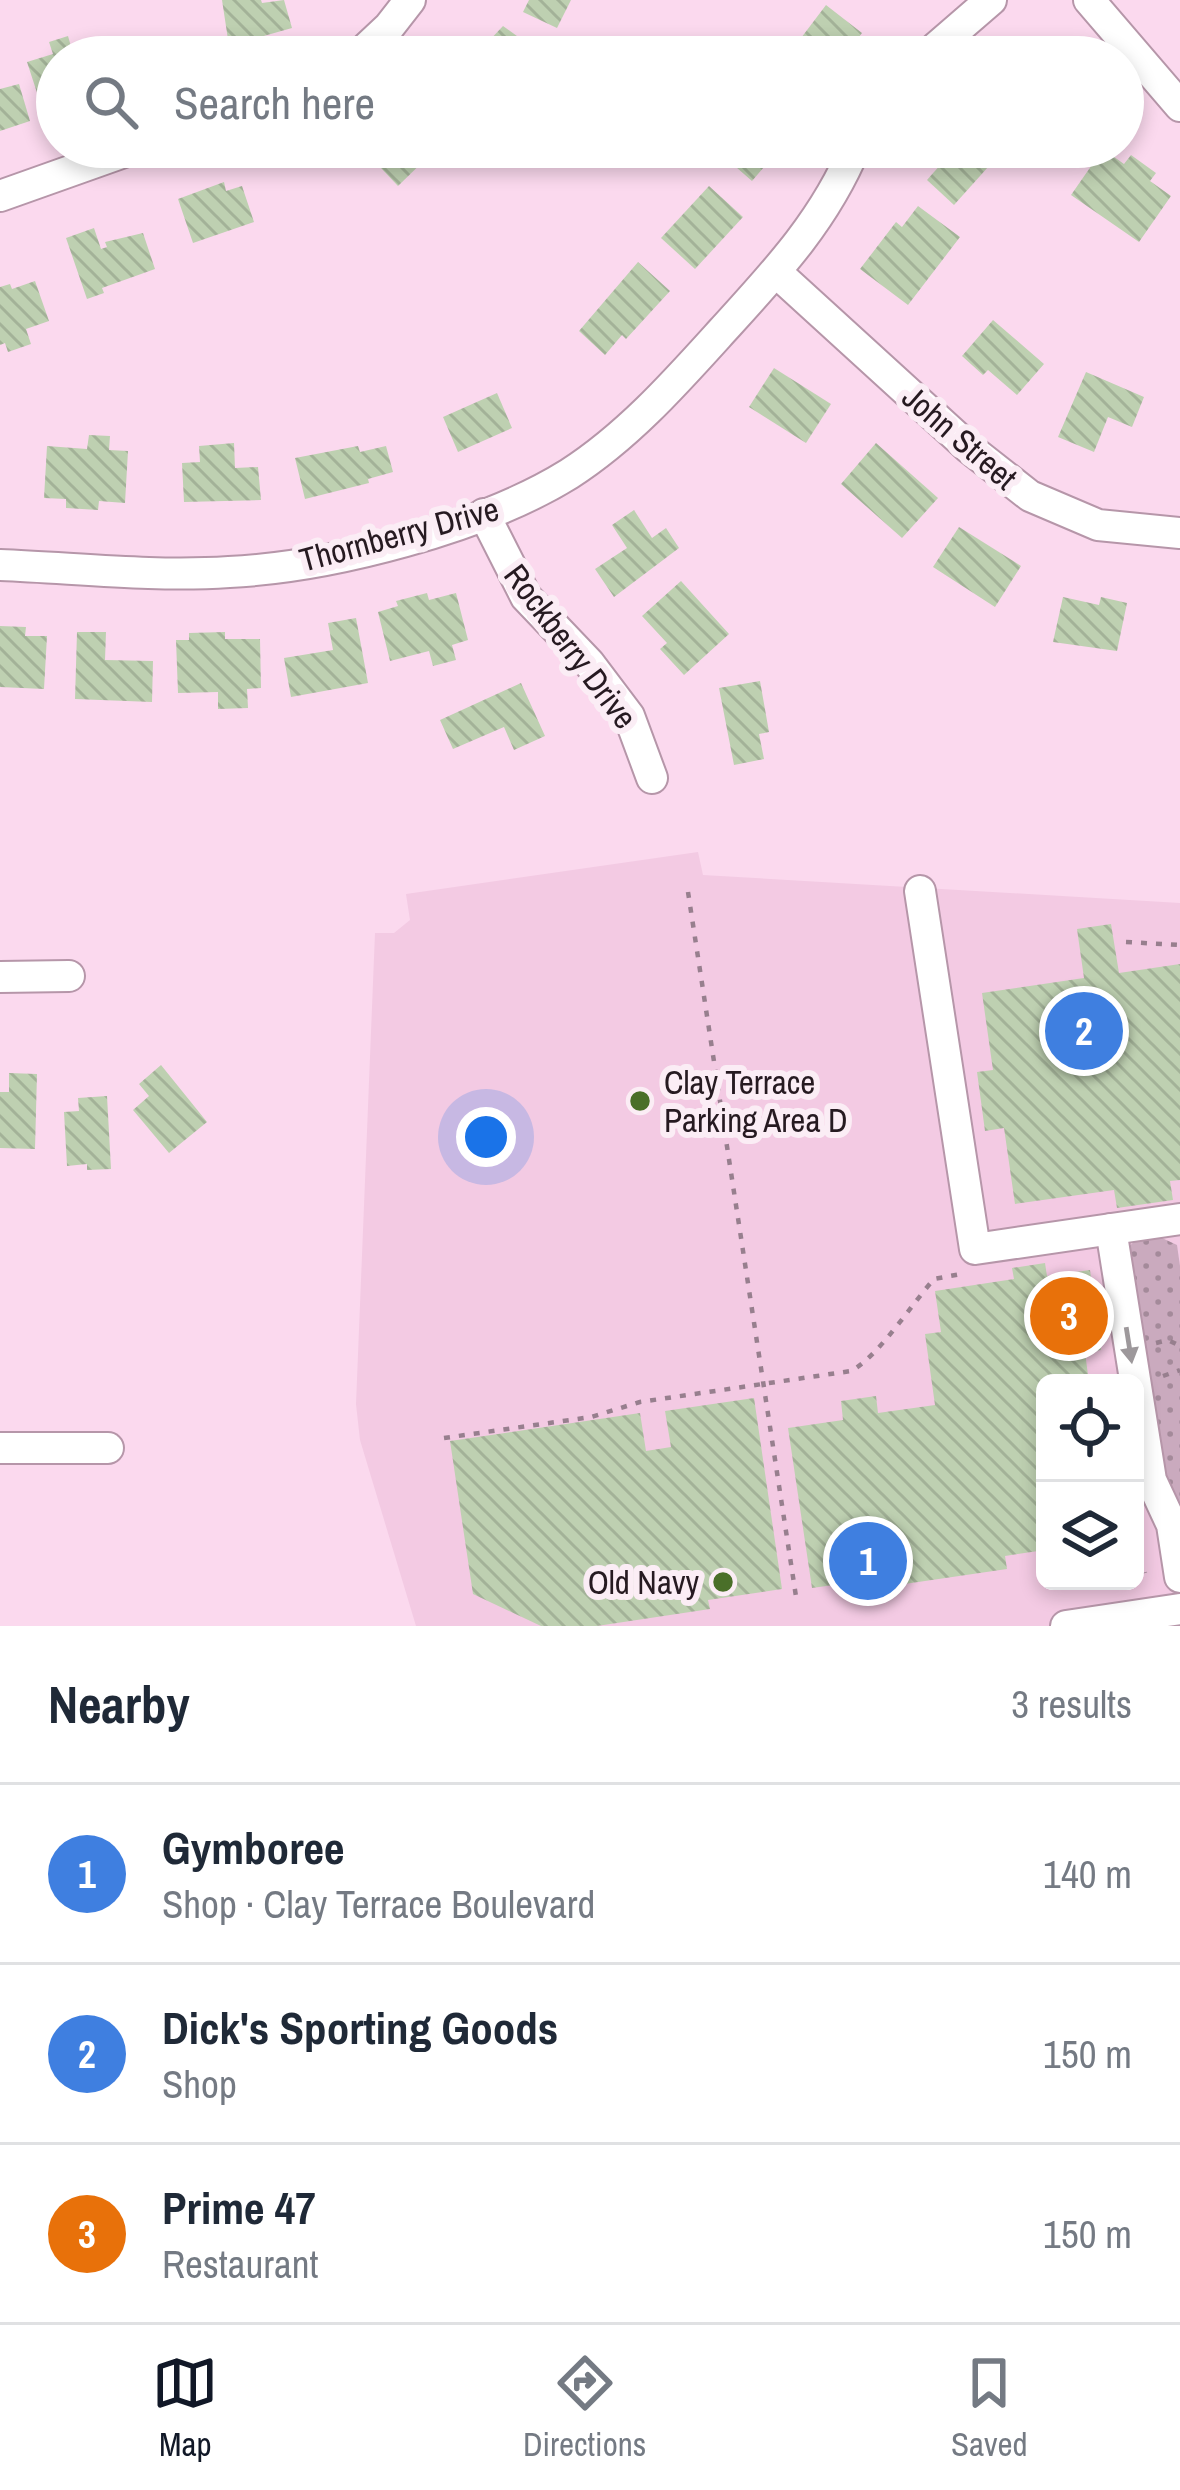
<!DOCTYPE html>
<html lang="en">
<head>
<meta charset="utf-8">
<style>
  :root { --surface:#fff; --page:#f2f2f3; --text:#1f2937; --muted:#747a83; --line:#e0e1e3; --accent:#111827 }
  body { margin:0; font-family:"Archivo Narrow",sans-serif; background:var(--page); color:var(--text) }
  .controls { position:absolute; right:36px; bottom:36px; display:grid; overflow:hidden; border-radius:18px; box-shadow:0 6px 18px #0003 }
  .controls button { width:108px; height:108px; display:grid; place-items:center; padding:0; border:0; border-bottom:3px solid var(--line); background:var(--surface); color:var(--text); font:60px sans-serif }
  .you { position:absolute; left:486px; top:1137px; width:42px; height:42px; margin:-30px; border:9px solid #fff; border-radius:50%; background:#1a73e8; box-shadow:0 0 0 18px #1a73e833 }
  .badge { display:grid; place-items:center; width:78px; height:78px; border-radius:50%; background:var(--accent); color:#fff; font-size:39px; font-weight:700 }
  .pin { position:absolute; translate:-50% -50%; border:6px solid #fff; box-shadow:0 3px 12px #0006 }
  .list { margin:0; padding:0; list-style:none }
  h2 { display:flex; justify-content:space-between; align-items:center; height:156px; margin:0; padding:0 48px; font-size:51px }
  h2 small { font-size:39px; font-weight:400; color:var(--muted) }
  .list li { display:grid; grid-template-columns:78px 1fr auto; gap:36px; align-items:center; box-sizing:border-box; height:180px; padding:0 48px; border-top:3px solid var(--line) }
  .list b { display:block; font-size:45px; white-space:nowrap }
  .list p { margin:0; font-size:39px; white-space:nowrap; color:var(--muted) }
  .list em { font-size:39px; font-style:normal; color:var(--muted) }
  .icon { flex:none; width:66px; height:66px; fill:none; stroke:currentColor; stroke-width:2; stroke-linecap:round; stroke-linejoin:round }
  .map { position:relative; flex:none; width:1180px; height:1626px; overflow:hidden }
  .search { position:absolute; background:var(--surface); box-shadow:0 6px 18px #0003; left:36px; right:36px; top:36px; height:132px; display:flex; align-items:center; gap:30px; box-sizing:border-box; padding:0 42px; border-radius:66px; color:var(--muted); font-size:45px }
  .sheet { height:696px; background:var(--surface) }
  nav { display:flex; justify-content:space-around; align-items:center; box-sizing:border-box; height:168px; border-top:3px solid var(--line); background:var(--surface); font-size:33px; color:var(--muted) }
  nav a { display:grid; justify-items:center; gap:6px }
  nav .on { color:var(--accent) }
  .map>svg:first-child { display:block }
  .built { fill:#f3cae3; fill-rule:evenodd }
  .park { fill:url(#park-dots) }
  .building { fill:url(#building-back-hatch) }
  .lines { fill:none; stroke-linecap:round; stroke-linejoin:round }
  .minor-casing { stroke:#b696a9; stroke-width:34 }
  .path { stroke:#977f8e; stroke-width:4.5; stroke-dasharray:6 9; stroke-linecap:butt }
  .minor { stroke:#fff; stroke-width:30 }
  .oneway { fill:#9d989b }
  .poi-dot { fill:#4a6f29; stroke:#fbedf5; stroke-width:4.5 }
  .labels { text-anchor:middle; stroke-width:12; stroke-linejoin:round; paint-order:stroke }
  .street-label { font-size:33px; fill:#261a21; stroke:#fbedf5 }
  .poi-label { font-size:33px; fill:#261a21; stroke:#fbedf5; text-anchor:start }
</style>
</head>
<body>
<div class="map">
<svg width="1180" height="1626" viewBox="0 0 1180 1626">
  <defs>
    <pattern id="park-dots" width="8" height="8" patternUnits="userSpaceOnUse" patternTransform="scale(3)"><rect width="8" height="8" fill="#caaabe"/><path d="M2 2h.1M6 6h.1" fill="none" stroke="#a48a9a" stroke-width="1.8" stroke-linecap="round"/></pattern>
    <pattern id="building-back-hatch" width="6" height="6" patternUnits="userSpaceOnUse" patternTransform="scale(3)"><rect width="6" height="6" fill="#bed0b1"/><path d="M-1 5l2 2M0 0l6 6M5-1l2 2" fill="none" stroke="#a3b298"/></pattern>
  </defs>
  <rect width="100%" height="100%" fill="#fbd9ee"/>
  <path class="built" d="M 698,852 L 703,875 L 1180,903 L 1180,1626 L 416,1626 L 360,1440 L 356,1404 L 375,933 L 394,933 L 410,920 L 406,894 ZM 1045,1383 L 1135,1383 L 1135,1581 L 1045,1581 Z"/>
  <polygon class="park" points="1162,1238 1177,1245 1180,1266 1180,1503 1157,1480 1122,1252 1134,1242"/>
  <g class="building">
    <polygon points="222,0 261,0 262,3 284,0 292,28 229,46"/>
    <polygon points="529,0 571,0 557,28 523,12"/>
    <polygon points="826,5 862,33 844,57 795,57 803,47 798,42"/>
    <polygon points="503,26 539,52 535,57 474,57"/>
    <polygon points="68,36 72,50 87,45 90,57 57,57 57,104 42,108 27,62 53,54 49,42"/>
    <polygon points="19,84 30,121 0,131 0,89"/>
    <polygon points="367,147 438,147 398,186 364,150"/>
    <polygon points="713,147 775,147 767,157 770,160 752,181"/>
    <polygon points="956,147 1006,147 954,205 927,180"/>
    <polygon points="1103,149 1124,164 1131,155 1156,173 1150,181 1171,196 1139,242 1071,195"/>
    <polygon points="224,182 226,191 242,186 254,222 193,243 178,199"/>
    <polygon points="709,186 743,217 695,269 661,238"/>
    <polygon points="918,206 960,237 908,305 860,269 896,222 902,227"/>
    <polygon points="94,228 101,249 107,247 105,242 143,233 155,269 102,288 104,293 87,299 66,238"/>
    <polygon points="638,262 670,291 626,339 622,335 605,355 579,331"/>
    <polygon points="35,281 49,321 26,329 31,344 8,352 5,343 0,345 0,287 10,284 12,289"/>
    <polygon points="993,320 1044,364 1017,395 988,370 983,375 962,356"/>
    <polygon points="774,368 831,404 806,443 749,407"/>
    <polygon points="1086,372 1144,397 1132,427 1108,417 1094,452 1058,437"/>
    <polygon points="497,393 512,428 458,452 443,417"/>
    <polygon points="89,435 110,436 109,450 128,451 125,503 99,501 98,510 66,508 66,499 44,498 47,446 87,449"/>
    <polygon points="234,443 235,468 258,467 261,500 184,502 182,463 200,462 199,446"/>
    <polygon points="876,443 938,498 902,538 841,484"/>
    <polygon points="358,446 360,452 386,446 393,472 368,479 369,483 305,499 295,458"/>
    <polygon points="634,510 652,538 666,528 679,548 614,597 595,569 627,548 612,525"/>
    <polygon points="959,527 1021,566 995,607 933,567"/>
    <polygon points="681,581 729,634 684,675 660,649 667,643 642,616"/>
    <polygon points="427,593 429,600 456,593 468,640 452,645 456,660 433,666 429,651 390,661 378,612 398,606 396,601"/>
    <polygon points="1063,597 1099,605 1101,597 1127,603 1117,651 1053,642"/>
    <polygon points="356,618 368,683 291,697 284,658 333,650 328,623"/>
    <polygon points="0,626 26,627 25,636 47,636 44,689 0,687"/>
    <polygon points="77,632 106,632 105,660 153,661 152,702 75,699"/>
    <polygon points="225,632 225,639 260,639 261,688 247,689 248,708 218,709 218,692 178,693 176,640 189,640 189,633"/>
    <polygon points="760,681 769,732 759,734 764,759 734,765 719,688"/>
    <polygon points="521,683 545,736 514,750 504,727 453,749 440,720"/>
    <polygon points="1111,924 1119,973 1180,964 1180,1180 1170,1181 1173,1200 1117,1208 1114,1190 1015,1204 1004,1128 985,1131 977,1072 993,1070 982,993 1084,978 1077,929"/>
    <polygon points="161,1065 207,1122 169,1153 133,1110 149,1096 139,1084"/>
    <polygon points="9,1073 37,1074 35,1149 0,1148 0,1092 9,1092"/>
    <polygon points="107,1096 111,1169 87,1170 87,1164 67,1166 64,1112 79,1111 78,1098"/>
    <polygon points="1045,1263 1047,1276 1090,1270 1101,1350 1085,1352 1089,1383 1045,1383 1045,1550 1005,1556 1007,1569 884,1587 883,1578 812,1588 788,1428 843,1420 841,1401 876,1396 878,1413 935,1405 925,1334 941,1332 935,1291 1014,1279 1012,1268"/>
    <polygon points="754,1398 782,1589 708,1600 710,1609 597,1626 541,1626 473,1594 450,1441 640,1413 646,1451 671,1447 665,1411"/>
  </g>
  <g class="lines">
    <g class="minor-casing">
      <g id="minor">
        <polyline points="1089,0 1180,106"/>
        <polyline points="357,57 389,27 410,0"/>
        <polyline points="925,57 991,0"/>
        <polyline points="0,196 138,147"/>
        <polyline points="776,272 969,448 1030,496 1098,525 1180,533"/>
        <polyline points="484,514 526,597 589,663 629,716 652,778"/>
        <path d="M 0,565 C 76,568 153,577 229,572 C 331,567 482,528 569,474 C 628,436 675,383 722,331 C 775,273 825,220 855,147"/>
        <polyline points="920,891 975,1249 1180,1219"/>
        <polyline points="0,977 69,976"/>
        <polyline points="1111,1229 1151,1480 1172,1525 1180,1577"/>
        <polyline points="0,1448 108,1448"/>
        <polyline points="1066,1626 1180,1609"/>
      </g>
    </g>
    <g class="path">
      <polyline points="688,892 797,1603"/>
      <polyline points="1126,942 1180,945"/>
      <polyline points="1156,1343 1168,1340 1180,1346"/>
      <polyline points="1163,1376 1180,1370"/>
      <path d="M 444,1438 L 591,1417 L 640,1402 L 851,1371 C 878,1357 911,1305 934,1279 L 961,1274"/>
      <polyline points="1135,1544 1145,1573"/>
    </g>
    <use href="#minor" class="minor"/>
  </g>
  <defs><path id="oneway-solid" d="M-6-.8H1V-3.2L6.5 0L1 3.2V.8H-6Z" transform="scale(3)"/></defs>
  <use class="oneway" href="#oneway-solid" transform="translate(1129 1345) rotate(81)"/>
  <g class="poi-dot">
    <circle cx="640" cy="1101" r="12"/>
    <circle cx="723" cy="1582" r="12"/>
  </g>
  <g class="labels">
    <g class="street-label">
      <text transform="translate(960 437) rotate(41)" y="12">John Street</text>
      <text transform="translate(399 534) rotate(-15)" y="12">Thornberry Drive</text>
      <text transform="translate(571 646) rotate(53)" y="12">Rockberry Drive</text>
    </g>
    <g class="poi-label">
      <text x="664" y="1094">Clay Terrace<tspan x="664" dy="38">Parking Area D</tspan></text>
      <text x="699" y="1594" text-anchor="end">Old Navy</text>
    </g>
  </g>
</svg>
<div class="controls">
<button><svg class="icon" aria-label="locate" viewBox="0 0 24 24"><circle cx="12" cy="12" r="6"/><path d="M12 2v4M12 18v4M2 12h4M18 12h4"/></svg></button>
<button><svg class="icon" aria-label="layers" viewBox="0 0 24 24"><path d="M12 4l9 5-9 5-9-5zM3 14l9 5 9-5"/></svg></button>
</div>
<div class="you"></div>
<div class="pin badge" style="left:868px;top:1561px;background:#3f7fe0">1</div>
<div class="pin badge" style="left:1084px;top:1031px;background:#3f7fe0">2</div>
<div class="pin badge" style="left:1069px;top:1316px;background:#e8710a">3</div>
<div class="search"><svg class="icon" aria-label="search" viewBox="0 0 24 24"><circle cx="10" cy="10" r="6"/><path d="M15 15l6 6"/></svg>Search here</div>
</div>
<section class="sheet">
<h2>Nearby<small>3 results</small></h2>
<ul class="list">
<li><span class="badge" style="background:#3f7fe0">1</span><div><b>Gymboree</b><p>Shop · Clay Terrace Boulevard</p></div><em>140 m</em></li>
<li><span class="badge" style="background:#3f7fe0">2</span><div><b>Dick's Sporting Goods</b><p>Shop</p></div><em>150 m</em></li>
<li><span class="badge" style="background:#e8710a">3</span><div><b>Prime 47</b><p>Restaurant</p></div><em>150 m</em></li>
</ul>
</section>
<nav>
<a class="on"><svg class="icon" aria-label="map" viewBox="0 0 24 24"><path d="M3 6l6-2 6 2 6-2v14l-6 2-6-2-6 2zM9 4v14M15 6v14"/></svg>Map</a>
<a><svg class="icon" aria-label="directions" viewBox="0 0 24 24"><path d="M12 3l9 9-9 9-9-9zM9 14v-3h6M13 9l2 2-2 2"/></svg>Directions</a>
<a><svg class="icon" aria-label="saved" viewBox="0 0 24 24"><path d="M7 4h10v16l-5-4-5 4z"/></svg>Saved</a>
</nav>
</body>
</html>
